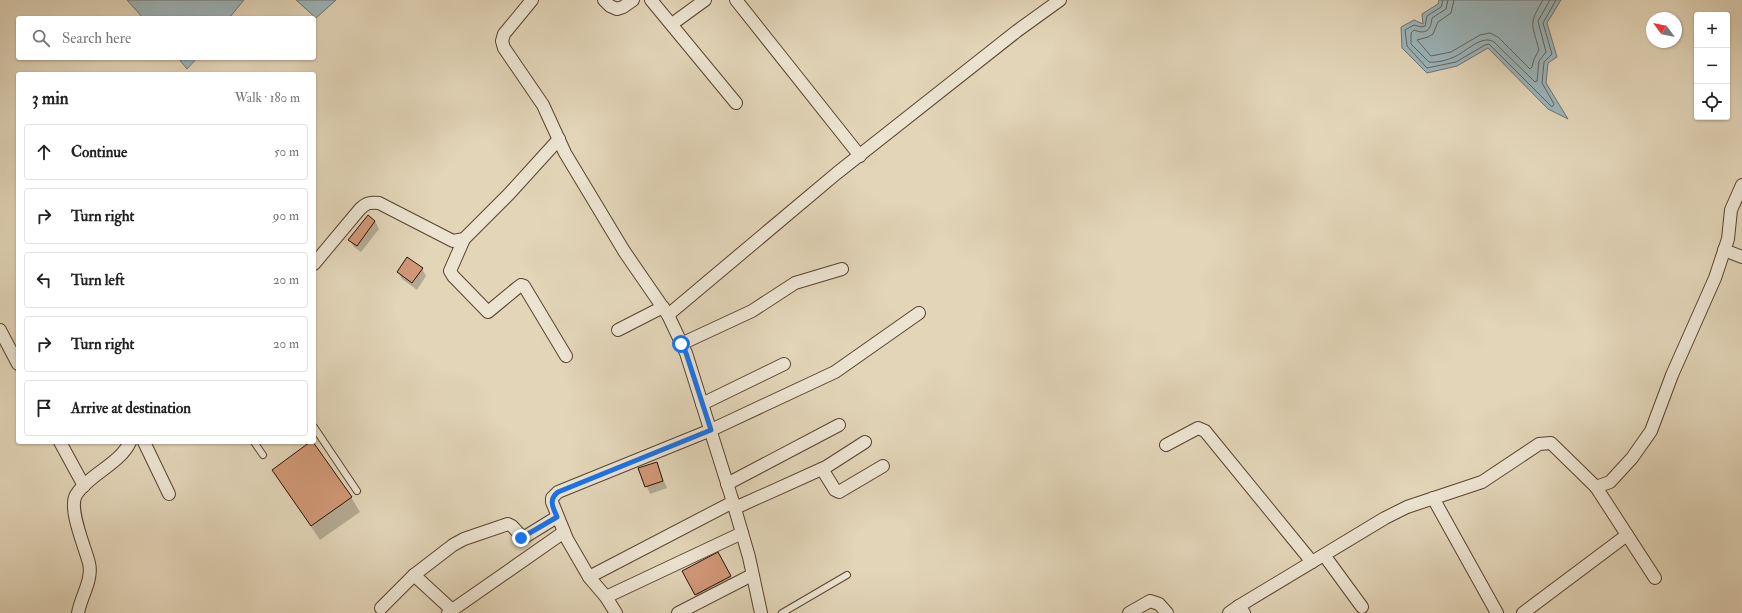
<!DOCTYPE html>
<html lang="en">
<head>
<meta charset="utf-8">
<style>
  :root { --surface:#fff; --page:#f6f6f6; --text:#222; --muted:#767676; --line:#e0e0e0 }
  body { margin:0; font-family:"IM FELL Double Pica",serif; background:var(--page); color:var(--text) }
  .controls { position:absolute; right:12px; top:12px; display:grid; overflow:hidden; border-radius:4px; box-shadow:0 1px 3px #0004 }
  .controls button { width:36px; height:36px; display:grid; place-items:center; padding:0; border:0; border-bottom:1px solid var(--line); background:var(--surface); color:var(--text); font:20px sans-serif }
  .compass { position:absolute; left:1646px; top:12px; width:36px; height:36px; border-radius:50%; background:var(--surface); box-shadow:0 1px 3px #0004; rotate:303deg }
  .stop { position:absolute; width:12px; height:12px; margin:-9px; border:3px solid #1a73e8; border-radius:50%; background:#fff }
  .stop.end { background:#1a73e8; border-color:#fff; box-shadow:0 1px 4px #0008 }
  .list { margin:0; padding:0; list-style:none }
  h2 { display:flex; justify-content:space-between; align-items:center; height:52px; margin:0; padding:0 16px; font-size:17px }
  h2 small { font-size:13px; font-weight:400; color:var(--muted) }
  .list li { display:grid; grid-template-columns:26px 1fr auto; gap:12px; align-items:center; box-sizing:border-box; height:56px; margin:0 8px 8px; padding:0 8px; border:1px solid var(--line); border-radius:4px }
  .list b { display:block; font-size:15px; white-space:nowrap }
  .list em { font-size:13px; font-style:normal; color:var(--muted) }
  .icon { flex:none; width:22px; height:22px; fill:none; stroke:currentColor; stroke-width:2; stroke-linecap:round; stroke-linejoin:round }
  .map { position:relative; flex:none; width:1742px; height:613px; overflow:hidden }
  .search { position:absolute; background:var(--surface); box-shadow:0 1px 3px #0004; left:16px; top:16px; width:300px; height:44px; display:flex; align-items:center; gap:10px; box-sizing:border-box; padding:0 14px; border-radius:4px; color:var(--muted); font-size:15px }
  .panel { position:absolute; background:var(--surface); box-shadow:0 1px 3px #0004; left:16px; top:72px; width:300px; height:372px; border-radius:4px }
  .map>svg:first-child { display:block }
  .water { fill:#9bb5bb; stroke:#6f7371 }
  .shadow { fill:#0003 }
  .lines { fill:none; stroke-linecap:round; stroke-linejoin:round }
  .shore { stroke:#64635f; stroke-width:1 }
  .building { fill:#d19877; stroke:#2c1103 }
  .service-casing { stroke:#5a4230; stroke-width:8 }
  .minor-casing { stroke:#5a4230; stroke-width:14 }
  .service { stroke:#ece4d1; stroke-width:6 }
  .minor { stroke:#ece4d1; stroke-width:12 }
  .route { stroke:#1a73e8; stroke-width:5 }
</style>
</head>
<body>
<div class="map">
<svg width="1742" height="613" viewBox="0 0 1742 613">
  <rect width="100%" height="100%" fill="#e2d5b8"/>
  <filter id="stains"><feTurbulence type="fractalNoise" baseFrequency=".005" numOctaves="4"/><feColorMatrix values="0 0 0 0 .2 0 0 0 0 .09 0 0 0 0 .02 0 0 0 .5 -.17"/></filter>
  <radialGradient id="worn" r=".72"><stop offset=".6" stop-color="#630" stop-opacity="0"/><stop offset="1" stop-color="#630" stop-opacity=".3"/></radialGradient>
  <g class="water">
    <polygon points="127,0 244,0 229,18 143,18"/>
    <polygon points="296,0 336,0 316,18"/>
    <polygon points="1439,0 1561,0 1547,23 1557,57 1548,63 1546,83 1568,119 1548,109 1488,48 1457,66 1427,73 1402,48 1401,27 1414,20 1423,24 1422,14 1438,4"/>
    <polygon points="178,58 197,58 187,69"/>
  </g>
  <g class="shadow">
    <polygon points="375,221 379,229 361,252 354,247 350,240"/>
    <polygon points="422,269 426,276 417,290 402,279 398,272"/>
    <polygon points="312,442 351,497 360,512 320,540 273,470"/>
    <polygon points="656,463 667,488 650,494 639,469"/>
    <polygon points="724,565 737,588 702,606 684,572"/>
  </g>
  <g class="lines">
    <g class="shore">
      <polyline points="1443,0 1441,7 1427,16 1425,26 1421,27 1414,25 1405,30 1407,46 1427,68 1456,62 1485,45 1489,44 1552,107 1554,104 1542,83 1544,62 1552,54 1543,23 1556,0"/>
      <path d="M 1448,0 L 1446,9 L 1432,18 C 1431,30 1426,35 1414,30 L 1411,33 L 1411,44 L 1429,62 C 1436,63 1448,60 1454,57 C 1466,52 1482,34 1494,42 L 1535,82 L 1537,81 L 1539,61 L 1546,52 L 1538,21 L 1550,0"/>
      <path d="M 1454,0 L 1451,13 L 1438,22 L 1433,34 L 1428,37 L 1417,40 L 1431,56 L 1451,52 L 1480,35 L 1490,33 L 1498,37 L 1530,69 L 1532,67 L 1534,59 L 1539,50 C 1532,23 1528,25 1543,0"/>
    </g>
  </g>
  <g class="building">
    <polygon points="368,215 375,221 357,246 348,240"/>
    <polygon points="407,257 423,268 412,283 397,272"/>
    <polygon points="310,442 313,442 352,497 311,526 272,470"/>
    <polygon points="657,462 663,481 645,487 638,468"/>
    <polygon points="718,552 731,576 695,595 682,571"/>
  </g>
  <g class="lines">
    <g class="service-casing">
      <g id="service">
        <polyline points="314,427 357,491"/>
        <polyline points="254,442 263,455"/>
        <polyline points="782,613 847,575"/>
      </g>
    </g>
    <g class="minor-casing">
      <g id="minor">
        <polyline points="532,0 504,34 502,41 504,48 543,105 565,153 624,251 668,315 686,353 733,502 749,557 761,613"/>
        <polyline points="604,0 610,6 617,9 623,7 633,0"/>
        <polyline points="651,0 736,103"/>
        <polyline points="736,0 860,156"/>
        <polyline points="672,24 705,0"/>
        <polyline points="464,239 450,271 453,276 488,312 517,288 521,285 524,286 566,356"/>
        <polyline points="1724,250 1742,257"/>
        <path d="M 314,264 L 360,209 C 366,203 370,202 379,203 L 453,241 L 464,239 L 509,194 L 559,139"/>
        <polyline points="668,315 837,173 1017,31 1060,0"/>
        <polyline points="0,330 18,364"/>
        <polyline points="618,330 663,307"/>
        <polyline points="681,344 752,311 795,283 842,269"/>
        <polyline points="702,404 784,364"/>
        <polyline points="60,442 84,486"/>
        <polyline points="144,442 169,494"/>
        <polyline points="1166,445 1198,428 1205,431 1312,562"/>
        <polyline points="822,469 835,490 839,492 883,466"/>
        <polyline points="727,484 839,425"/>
        <polyline points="1596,487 1655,578"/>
        <polyline points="1433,498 1497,613"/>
        <polyline points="735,508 826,467 865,442"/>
        <polyline points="1324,555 1362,607"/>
        <polyline points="414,575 452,610"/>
        <polyline points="589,577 567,539 552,502 552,498 558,492 711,430 835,372 919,313"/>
        <polyline points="606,597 742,533"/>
        <polyline points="381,608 414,575 453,545 464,539 508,524 512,526 523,538 557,517"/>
        <path d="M 78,613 C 81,596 93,580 89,563 C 85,547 68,509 76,495 C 88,475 120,464 130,442"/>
        <polyline points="448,613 564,532"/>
        <polyline points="616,613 606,597 589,577 733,502"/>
        <polyline points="678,613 752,575"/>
        <polyline points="1129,613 1150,601 1159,604 1167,613"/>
        <polyline points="1229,613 1239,606"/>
        <polyline points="1244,613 1239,606 1385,518 1407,507 1482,482 1539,444 1551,443 1596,487 1610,482 1632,458 1651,431 1672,375 1715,278 1728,239 1731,210 1742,185"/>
        <polyline points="1523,613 1627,535"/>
      </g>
    </g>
    <use href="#service" class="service"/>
    <use href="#minor" class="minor"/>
  </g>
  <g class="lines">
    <path class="route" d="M 521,538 L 557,517 C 553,507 548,500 558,492 L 711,430 L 686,353 L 681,344"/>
  </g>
  <rect width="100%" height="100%" filter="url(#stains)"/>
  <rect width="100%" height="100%" fill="url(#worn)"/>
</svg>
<div class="controls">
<button>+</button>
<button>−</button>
<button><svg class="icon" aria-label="locate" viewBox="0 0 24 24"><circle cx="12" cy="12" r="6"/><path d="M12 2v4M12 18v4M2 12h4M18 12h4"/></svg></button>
</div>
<svg class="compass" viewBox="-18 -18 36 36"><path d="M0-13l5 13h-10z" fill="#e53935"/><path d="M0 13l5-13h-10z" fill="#767676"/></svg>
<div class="stop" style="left:681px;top:344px"></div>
<div class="stop end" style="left:521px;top:538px"></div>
<div class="search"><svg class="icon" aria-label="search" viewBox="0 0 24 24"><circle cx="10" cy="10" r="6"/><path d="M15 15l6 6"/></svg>Search here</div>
<section class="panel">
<h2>3 min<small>Walk · 180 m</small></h2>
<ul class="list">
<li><svg class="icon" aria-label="ahead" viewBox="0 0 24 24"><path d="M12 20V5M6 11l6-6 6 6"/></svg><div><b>Continue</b></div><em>50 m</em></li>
<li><svg class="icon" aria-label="right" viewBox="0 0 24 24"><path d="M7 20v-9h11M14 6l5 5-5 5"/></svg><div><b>Turn right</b></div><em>90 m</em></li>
<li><svg class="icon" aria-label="left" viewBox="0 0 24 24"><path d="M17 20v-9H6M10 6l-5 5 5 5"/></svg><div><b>Turn left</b></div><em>20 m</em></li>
<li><svg class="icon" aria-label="right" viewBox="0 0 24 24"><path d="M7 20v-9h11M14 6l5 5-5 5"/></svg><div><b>Turn right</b></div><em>20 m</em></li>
<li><svg class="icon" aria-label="arrive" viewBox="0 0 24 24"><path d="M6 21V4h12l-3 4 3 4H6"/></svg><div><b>Arrive at destination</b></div></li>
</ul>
</section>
</div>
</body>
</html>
